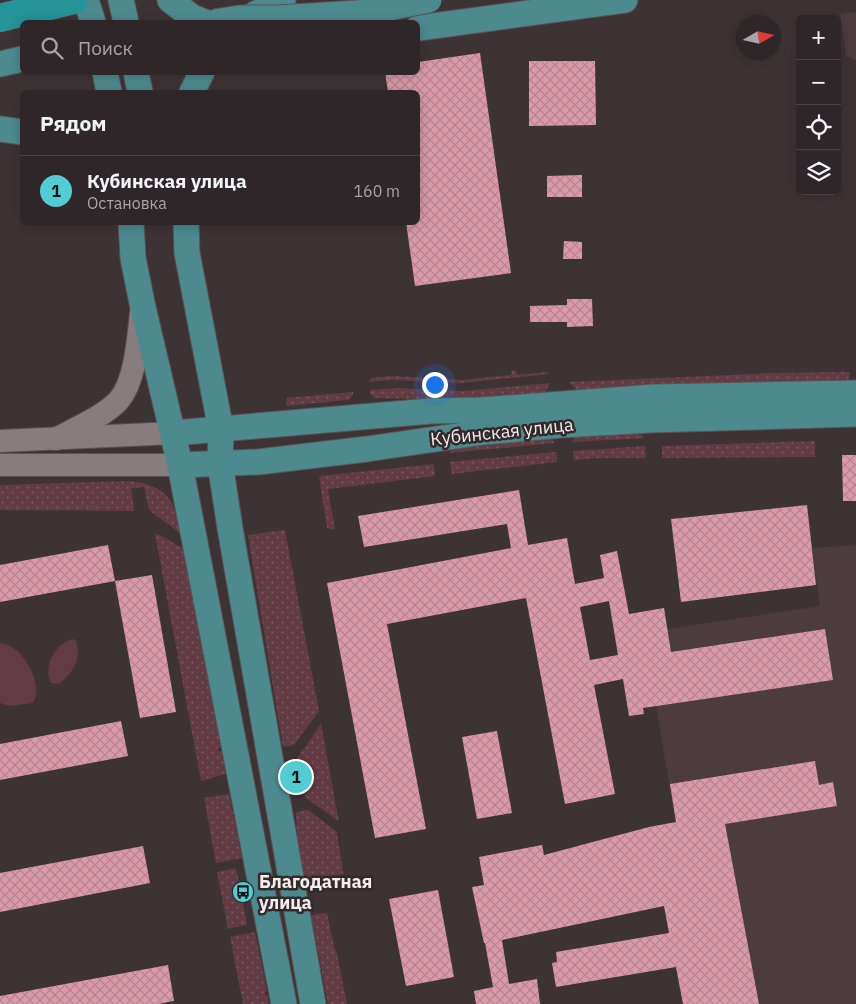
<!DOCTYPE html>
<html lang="ru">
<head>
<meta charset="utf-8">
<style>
  :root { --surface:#2e2628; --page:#3a3234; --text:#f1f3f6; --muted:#a7a5a8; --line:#494345; --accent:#51ccd2 }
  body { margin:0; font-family:"IBM Plex Sans",sans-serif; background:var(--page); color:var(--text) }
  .controls { position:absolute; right:15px; top:15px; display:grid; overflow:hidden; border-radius:8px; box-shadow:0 2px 12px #0003 }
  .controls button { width:45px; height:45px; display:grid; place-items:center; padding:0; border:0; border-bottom:1px solid var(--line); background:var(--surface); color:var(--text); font:25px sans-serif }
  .compass { position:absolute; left:736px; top:15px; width:45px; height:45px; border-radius:50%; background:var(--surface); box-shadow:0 2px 12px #0003; rotate:81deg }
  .you { position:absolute; left:434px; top:384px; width:18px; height:18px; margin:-12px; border:4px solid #fff; border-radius:50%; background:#1a73e8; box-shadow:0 0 0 8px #1a73e833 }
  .badge { display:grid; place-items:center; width:32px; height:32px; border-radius:50%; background:var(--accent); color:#111; font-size:16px; font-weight:700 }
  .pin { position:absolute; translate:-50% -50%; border:2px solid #fff; box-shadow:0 1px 5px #0006 }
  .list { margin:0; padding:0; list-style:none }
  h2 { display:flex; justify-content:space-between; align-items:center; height:65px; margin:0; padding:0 20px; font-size:21px }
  h2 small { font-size:16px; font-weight:400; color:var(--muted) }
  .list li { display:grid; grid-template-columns:32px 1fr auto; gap:15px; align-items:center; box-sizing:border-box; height:70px; padding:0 20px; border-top:1px solid var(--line) }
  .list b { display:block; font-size:19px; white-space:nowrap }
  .list p { margin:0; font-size:16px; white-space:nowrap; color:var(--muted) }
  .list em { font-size:16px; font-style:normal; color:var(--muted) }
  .icon { flex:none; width:28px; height:28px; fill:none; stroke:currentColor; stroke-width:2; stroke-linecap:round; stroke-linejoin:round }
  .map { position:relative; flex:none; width:856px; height:1004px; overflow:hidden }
  .search { position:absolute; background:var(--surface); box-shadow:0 2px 12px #0003; left:20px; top:20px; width:400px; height:55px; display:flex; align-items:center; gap:12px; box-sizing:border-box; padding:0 18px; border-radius:8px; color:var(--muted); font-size:19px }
  .panel { position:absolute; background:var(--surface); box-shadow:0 2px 12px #0003; left:20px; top:90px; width:400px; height:135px; border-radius:8px }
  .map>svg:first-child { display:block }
  .built { fill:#4c3c3f }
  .grass { fill:url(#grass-dots) }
  .park { fill:#623b44 }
  .building { fill:url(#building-cross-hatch); fill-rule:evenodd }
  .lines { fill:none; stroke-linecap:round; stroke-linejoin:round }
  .secondary-casing { stroke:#5a5253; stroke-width:24 }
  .primary-casing { stroke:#5a5253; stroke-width:27 }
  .highway-casing { stroke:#5a5253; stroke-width:29 }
  .secondary { stroke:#887c7f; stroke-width:22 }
  .primary { stroke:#4d8a8e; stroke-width:25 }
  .highway { stroke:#259398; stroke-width:28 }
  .primary-bridge-casing { stroke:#5a5253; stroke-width:27; stroke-linecap:butt }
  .primary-bridge { stroke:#4d8a8e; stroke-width:25 }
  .labels { text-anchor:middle; stroke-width:5; stroke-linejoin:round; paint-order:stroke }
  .street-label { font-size:18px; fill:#f4edef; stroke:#32292b }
  .poi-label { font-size:18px; font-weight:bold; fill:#f4edef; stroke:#32292b; text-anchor:start }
</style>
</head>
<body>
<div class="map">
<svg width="856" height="1004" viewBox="0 0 856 1004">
  <defs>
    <pattern id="grass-dots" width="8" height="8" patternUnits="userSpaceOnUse" patternTransform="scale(1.25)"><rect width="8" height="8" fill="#623b44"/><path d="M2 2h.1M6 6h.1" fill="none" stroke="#79585f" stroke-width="1.8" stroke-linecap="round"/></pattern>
    <pattern id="building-cross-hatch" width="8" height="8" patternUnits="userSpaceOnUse" patternTransform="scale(1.25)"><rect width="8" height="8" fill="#da9aa9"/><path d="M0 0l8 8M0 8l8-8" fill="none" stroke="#b68591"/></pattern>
  </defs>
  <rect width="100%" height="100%" fill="#3d3335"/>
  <g class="built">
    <polygon points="856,12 856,61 846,55 840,14"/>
    <polygon points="856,545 856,1004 707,1004 656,706 648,632 820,606 812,548"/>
  </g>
  <g class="grass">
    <polygon points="512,370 516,371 518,375 546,372 549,374 462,383 392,380 369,382 371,378 392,376 463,380 511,375"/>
    <polygon points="850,372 849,377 847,382 578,391 569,382 773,373"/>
    <polygon points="550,383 544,394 463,400 375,398 370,394 370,390 396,388 462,391"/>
    <polygon points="353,392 353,395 349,400 286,406 287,398"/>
    <polygon points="638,432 645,438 572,442 576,436"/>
    <polygon points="550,438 555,443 449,453 452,448"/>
    <polygon points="815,441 815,457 662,458 662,446"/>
    <polygon points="645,446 646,458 598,458 574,460 573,451"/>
    <polygon points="556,452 557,462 452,474 450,462"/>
    <polygon points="434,464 435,476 328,489 335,530 327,528 319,476"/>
    <path d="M 126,481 C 164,483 176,499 181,534 L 149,510 L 144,487 L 131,488 L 134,511 L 0,510 L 0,485 Z"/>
    <polygon points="285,530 319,711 294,745 283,747 248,535"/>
    <path d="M 155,534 C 166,535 172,545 183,547 L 221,747 L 218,748 L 219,751 L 222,751 L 226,774 L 201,781 Z"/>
    <polygon points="321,724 339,822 304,796 296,760"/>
    <polygon points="229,794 242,858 216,863 204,798"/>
    <polygon points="308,810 337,832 343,873 338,876 324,877 316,887 306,889 297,841 296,812"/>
    <polygon points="236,868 247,925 228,929 217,872"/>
    <polygon points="327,913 334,947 337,954 347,1004 328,1004 311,915"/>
    <polygon points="255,932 267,991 265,992 265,995 267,995 269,1004 243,1004 230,937"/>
  </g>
  <g class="park">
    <path d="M 74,639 L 76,641 C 82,658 73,673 59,684 L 51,683 C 42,666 56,642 74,639 Z"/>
    <path d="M 0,643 C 5,644 10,646 15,649 C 28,660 43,686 33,703 L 10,706 L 0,703 Z"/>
  </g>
  <g class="building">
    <polygon points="480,53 511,273 415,286 406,222 418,222 418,92 388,92 385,72 418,72 418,62"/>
    <polygon points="529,61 595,61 596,125 529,126"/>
    <polygon points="582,175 582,197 547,197 547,176"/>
    <polygon points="564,241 582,242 582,259 563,259"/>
    <polygon points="567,299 592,299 593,326 567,327 567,322 530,322 530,306 567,305"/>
    <polygon points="842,455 856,455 856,501 843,501"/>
    <path d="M 519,490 L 528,545 L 567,538 L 575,584 L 604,578 L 600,555 L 617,551 L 629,614 L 664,608 L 671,652 L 825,629 L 833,680 L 643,708 L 644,714 L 629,716 L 623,679 L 594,685 L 615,794 L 565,804 L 526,598 L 387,624 L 426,829 L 375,838 L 327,583 L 511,548 L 507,524 L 364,547 L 358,516 ZM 609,601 L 618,655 L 590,660 L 580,607 Z"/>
    <polygon points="807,505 816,585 681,602 671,519"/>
    <polygon points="108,545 115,581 0,602 0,565"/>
    <polygon points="152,575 176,712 140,718 115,581"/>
    <polygon points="121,721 128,756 0,780 0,744"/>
    <polygon points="497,731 512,813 477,819 462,737"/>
    <polygon points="815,761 819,785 833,782 837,806 725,824 759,1004 683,1004 676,967 556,987 552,963 557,962 556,952 669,933 664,906 502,940 509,984 537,979 540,1004 476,1004 474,991 493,987 485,943 484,943 472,887 484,885 479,857 542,845 544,855 649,827 676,822 670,784"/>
    <polygon points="143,846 150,883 0,912 0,873"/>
    <polygon points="438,890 454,977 406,986 389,899"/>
    <polygon points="168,965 174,1001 158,1004 0,1004 0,996"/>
  </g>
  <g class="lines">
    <g class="secondary-casing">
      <g id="secondary">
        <path d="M 56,439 C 75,428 105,416 119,400 C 137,379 138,333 142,306"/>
        <polyline points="0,441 174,433"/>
        <polyline points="0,465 180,465"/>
      </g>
    </g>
    <g class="primary-casing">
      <g id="primary">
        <polyline points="86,0 93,22"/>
        <polyline points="121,0 126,22"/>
        <polyline points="170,0 192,17 205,22"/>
        <polyline points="245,22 255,14 283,0"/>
        <polyline points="418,28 625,0"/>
        <polyline points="0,64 22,59"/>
        <polyline points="105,72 109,92"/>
        <polyline points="136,72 140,92"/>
        <polyline points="192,92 202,72"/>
        <polyline points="0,129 22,132"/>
        <polyline points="131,222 133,258 142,303 180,465 284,1004"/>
        <polyline points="186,222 187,253 221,430 220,463 230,528 313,1004"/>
        <polyline points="174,433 431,411 481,410 654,397 856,393"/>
        <polyline points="180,465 258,462 367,449 484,432 562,425 650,420 856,414"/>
      </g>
    </g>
    <g class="highway-casing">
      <polyline id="highway" points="0,18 74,0"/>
    </g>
    <use href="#secondary" class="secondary"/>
    <use href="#primary" class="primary"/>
    <use href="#highway" class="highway"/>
    <g class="primary-bridge-casing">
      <polyline id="primary-bridge" points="215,22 239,18 278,18 357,13 384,9 429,0"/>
    </g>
    <use href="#primary-bridge" class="primary-bridge"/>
  </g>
  <defs>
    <g id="bus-disc" transform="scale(1.125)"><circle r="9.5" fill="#51ccd2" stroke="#32292b"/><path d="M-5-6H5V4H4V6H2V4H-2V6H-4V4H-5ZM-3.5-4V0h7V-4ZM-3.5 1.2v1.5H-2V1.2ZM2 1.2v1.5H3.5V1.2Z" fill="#111"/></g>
  </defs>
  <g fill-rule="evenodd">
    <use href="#bus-disc" x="243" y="892"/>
  </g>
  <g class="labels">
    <g class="street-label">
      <text transform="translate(502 432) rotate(-6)" y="6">Кубинская улица</text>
    </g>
    <g class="poi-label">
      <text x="259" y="888">Благодатная<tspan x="259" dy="21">улица</tspan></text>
    </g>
  </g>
</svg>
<div class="controls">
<button>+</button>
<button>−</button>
<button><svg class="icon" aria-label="locate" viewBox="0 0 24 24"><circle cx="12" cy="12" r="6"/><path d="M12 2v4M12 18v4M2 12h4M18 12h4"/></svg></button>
<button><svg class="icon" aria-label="layers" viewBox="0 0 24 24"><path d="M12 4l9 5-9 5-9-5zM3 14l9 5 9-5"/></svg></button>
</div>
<svg class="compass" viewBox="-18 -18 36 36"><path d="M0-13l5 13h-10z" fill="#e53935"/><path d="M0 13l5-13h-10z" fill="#a7a5a8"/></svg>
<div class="you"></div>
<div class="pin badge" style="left:296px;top:777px">1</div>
<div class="search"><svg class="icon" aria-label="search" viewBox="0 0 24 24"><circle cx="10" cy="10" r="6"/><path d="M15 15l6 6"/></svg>Поиск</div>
<section class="panel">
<h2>Рядом<small></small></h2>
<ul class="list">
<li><span class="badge">1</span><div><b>Кубинская улица</b><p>Остановка</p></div><em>160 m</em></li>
</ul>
</section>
</div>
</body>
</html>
